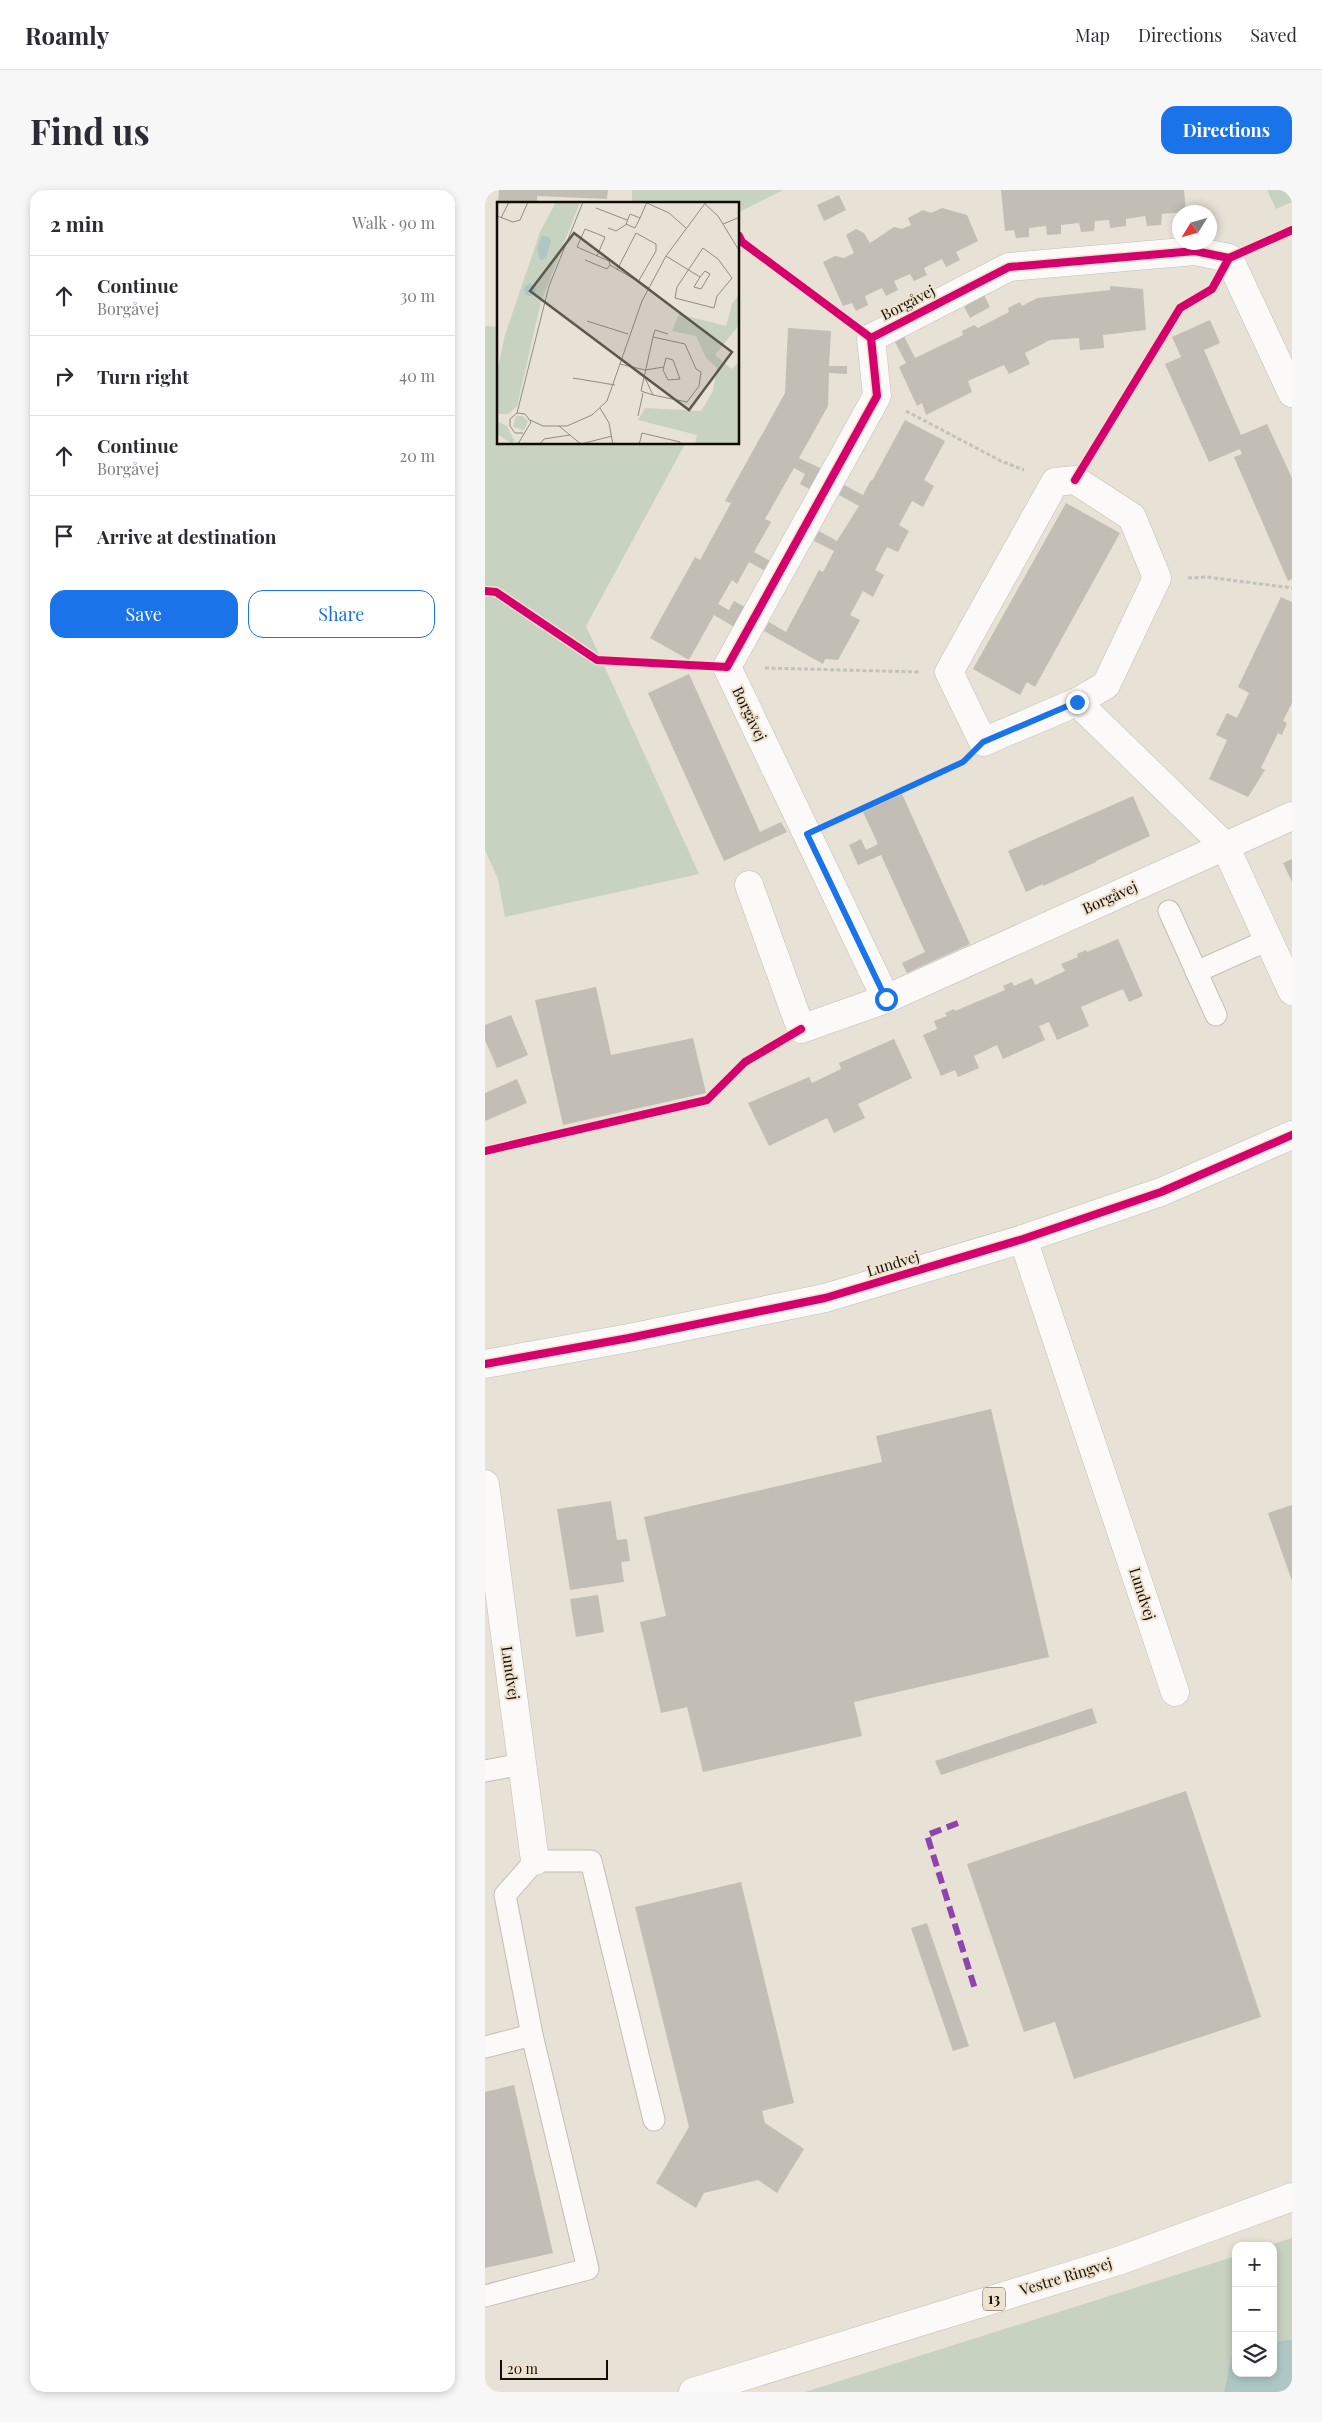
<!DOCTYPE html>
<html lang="en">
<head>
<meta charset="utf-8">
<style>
  :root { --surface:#fff; --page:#f7f7f7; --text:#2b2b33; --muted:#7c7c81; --line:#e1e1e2; --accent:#1a73e8 }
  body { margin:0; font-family:"Playfair Display",serif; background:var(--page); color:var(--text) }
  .controls { position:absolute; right:15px; bottom:15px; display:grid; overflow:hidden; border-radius:10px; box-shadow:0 2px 8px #0003 }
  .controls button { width:45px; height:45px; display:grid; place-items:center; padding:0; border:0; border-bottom:1px solid var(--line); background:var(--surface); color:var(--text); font:25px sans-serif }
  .compass { position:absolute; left:687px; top:15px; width:45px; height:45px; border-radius:50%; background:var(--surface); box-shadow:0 2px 8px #0003; rotate:233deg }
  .scale { position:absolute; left:15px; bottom:12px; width:108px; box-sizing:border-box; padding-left:5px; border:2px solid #110d06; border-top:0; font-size:14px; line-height:18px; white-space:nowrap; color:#110d06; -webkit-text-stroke:4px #efe2ce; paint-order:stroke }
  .stop { position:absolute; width:15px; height:15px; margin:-11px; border:4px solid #1a73e8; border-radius:50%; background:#fff }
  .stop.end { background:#1a73e8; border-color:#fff; box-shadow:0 1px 5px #0008 }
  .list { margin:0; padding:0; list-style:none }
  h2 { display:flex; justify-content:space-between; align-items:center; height:65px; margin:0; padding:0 20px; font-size:21px }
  h2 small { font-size:16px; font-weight:400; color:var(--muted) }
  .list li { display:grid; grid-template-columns:32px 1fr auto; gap:15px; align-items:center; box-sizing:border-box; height:80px; padding:0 20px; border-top:1px solid var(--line) }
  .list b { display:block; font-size:19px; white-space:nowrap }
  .list p { margin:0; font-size:16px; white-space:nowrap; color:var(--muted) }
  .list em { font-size:16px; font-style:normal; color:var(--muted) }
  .actions { display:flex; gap:10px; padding:15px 20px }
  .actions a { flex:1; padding:11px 0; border:1px solid var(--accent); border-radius:15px; text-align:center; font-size:18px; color:var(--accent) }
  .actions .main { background:var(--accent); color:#fff }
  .icon { flex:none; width:28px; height:28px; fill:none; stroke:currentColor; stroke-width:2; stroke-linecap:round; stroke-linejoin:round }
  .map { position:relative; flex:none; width:807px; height:2202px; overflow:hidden; border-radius:15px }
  header { display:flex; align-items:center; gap:30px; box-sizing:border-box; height:70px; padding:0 25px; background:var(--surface); border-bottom:1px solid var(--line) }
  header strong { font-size:24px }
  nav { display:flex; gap:28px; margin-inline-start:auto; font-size:18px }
  .intro { display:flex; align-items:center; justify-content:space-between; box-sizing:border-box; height:120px; padding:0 30px }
  h1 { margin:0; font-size:35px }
  .button { padding:12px 22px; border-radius:15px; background:var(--accent); color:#fff; font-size:18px; font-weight:700 }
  main { display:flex; gap:30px; padding:0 30px }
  aside { flex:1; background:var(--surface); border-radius:15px; box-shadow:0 2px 8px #0003 }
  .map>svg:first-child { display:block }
  .green { fill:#c8d2c1 }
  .water { fill:#aec7c4 }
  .building { fill:#c3beb5 }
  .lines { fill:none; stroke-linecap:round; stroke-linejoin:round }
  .service-casing { stroke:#c3beb5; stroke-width:23 }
  .minor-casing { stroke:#c3beb5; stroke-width:29 }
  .tertiary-casing { stroke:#c3beb5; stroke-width:29 }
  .primary-casing { stroke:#c3beb5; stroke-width:29 }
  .path { stroke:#c4c1bd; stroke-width:3; stroke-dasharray:4 2.5; stroke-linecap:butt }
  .service { stroke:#fbfaf9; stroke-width:21 }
  .minor { stroke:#fbfaf9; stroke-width:28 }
  .tertiary { stroke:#fbfaf9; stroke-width:28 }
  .primary { stroke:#fbfaf9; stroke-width:28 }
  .quiet { stroke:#8e44ad; stroke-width:6; stroke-dasharray:12 6; stroke-linecap:butt }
  .cycleway-casing { stroke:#efe2ce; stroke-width:11 }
  .cycleway { stroke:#d6006c; stroke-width:8 }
  .route { stroke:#1a73e8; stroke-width:6 }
  .labels { text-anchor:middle; stroke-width:4; stroke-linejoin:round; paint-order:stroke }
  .shield { fill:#efe2ce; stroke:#544d42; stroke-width:1 }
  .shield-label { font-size:14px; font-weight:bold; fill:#110d06 }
  .street-label { font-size:15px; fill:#110d06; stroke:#efe2ce }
  .inset-road { fill:none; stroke:#918c83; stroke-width:1 }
  .view { fill:#5c574f; fill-opacity:0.15; stroke:#5c574f; stroke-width:2.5 }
  .inset-edge { fill:none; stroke:#110d06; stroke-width:2.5 }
</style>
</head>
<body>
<header>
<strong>Roamly</strong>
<nav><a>Map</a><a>Directions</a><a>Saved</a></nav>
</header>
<div class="intro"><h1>Find us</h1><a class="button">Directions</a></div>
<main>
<aside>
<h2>2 min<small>Walk · 90 m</small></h2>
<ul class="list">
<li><svg class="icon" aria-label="ahead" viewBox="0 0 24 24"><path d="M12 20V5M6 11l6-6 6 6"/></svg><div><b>Continue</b><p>Borgåvej</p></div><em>30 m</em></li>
<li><svg class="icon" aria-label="right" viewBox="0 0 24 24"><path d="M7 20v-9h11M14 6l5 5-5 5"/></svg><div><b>Turn right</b></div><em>40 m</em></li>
<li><svg class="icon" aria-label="ahead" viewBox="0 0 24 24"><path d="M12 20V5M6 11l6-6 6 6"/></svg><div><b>Continue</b><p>Borgåvej</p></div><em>20 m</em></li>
<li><svg class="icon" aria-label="arrive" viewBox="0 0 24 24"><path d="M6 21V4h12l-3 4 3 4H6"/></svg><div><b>Arrive at destination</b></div></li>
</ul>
<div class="actions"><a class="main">Save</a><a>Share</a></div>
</aside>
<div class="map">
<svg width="807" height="2202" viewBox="0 0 807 2202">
  <rect width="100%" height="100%" fill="#e7e1d6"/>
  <g class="green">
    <polygon points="147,0 298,0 254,22 254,14 147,14"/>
    <polygon points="782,0 807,0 807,12 791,19"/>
    <polygon points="0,136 14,137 14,254 200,254 101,436 214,684 20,727 13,689 0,660"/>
    <polygon points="807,2048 807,2149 788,2152 788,2056 782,2056"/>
    <polygon points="751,2066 751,2159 748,2159 739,2202 320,2202"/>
  </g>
  <polygon class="water" points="807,2149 807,2202 739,2202 748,2159 751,2159 751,2183 788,2183 788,2152"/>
  <g class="building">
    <polygon points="14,0 123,0 122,9 52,6 52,14 13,14"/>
    <polygon points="516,0 699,0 701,22 677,24 676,35 662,36 660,26 641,29 641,36 625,38 624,30 610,31 609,41 596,42 594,33 576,35 576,44 562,45 561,36 544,38 544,47 531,48 529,40 520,41"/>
    <polygon points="354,5 361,20 339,31 332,15"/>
    <polygon points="457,18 482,25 493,51 471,62 475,70 461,77 457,69 439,78 442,85 429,91 425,84 409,91 413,100 401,106 397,98 380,106 383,115 371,121 367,113 358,116 338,72 350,66 359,68 369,63 361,45 371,39 379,43 385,53 409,37 417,39 426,35 423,28 438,20 446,23"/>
    <polygon points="625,96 658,99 661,140 618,145 619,158 595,160 594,148 565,150 540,163 545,174 524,184 519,175 483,191 487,202 441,225 437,213 432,216 414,177 421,173 409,150 419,146 430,168 478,145 477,141 489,135 493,138 524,122 523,118 535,112 537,116 552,108 625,100"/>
    <polygon points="499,105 505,117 485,128 479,117"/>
    <polygon points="725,130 735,153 719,160 756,245 782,234 807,288 807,389 803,391 749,267 757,264 755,259 724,272 680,174 696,167 687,147"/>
    <polygon points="303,138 346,141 344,176 362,176 362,184 344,183 343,216 314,268 337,279 326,300 315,294 320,284 309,278 280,329 286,332 269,362 287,372 282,382 264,372 252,394 247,390 233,414 244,420 249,411 262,418 251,438 229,425 204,470 165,448 210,367 215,370 246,313 240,311 300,203"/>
    <polygon points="420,230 460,251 439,290 449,296 438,317 427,311 414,335 424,341 413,362 402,357 390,380 399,385 388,407 378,401 365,425 375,430 353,470 340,469 338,474 279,441 284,432 301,442 334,380 338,382 349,361 329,351 334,341 352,351 374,316 354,305 359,295 378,305 386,290 387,291"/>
    <polygon points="581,313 635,343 550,497 542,492 535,505 488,479"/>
    <polygon points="796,407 807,412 807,513 798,531 802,533 797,545 793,543 776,578 780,580 763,607 724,589 742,550 731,545 742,523 752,528 764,503 753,497"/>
    <polygon points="204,484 275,642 296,632 302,642 239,671 163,503"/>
    <polygon points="417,604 485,754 422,783 417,773 440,762 396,665 373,675 364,655 376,649 381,660 393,654 378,622"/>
    <polygon points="648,606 665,646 611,671 611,672 558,696 558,694 541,702 523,661"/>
    <polygon points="807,669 807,692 798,673"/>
    <polygon points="633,749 658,806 644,812 638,799 596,817 604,836 572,850 564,832 554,836 560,850 518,869 512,855 489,866 494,878 473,887 470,880 456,886 438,845 452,839 449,831 462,826 460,823 469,819 470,821 520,800 518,796 527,792 529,796 547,788 550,795 580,781 576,774 593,767 592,764 601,760 602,762"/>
    <polygon points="111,797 126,865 208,848 221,903 78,935 50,810"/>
    <polygon points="26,825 43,865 12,878 0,850 0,835"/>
    <polygon points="409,849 427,888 373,914 380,928 349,943 342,928 284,956 263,913 324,887 327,893 356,879 354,873"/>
    <polygon points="32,889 42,913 0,931 0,903"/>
    <polygon points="506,1219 564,1467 369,1512 377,1546 218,1582 202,1517 176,1523 155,1432 181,1426 159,1327 397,1272 391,1246"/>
    <polygon points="126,1311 132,1350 142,1349 145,1371 136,1372 139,1392 85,1400 72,1319"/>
    <polygon points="807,1315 807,1391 783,1323"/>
    <polygon points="113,1405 119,1442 91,1447 85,1409"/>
    <polygon points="607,1518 612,1533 456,1585 450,1571"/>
    <polygon points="701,1601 776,1827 589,1889 570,1832 539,1842 482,1674"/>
    <polygon points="256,1692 309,1913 277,1921 280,1933 319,1959 292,2003 273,1990 219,2003 211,2018 171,1993 204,1937 150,1717"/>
    <polygon points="442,1733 484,1856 468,1861 426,1738"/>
    <polygon points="29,1895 68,2063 0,2078 0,1902"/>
  </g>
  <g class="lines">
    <g class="service-casing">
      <g id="service">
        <polyline points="684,721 731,825"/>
        <polyline points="711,782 783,750"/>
        <polyline points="0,1581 37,1574"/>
        <polyline points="0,1857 47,1845"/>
        <polyline points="0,2106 103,2079 47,1845 20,1705 50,1671 106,1671 169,1930"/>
      </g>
    </g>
    <g class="minor-casing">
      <g id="minor">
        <polygon points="590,290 647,327 672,388 621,495 592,512 498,552 464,482 570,292"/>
        <polyline points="592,512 740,656 807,801"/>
        <polyline points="264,695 316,839 401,809 807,626"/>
        <polyline points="401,809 242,477 392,206 386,148 524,77 710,61 744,68 807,203"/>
        <polyline points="538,1049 690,1502"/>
        <polyline points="0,1294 50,1671"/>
      </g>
    </g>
    <g class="tertiary-casing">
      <polyline id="tertiary" points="0,1174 144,1148 340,1108 538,1049 676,1002 807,945"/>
    </g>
    <g class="primary-casing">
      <polyline id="primary" points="208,2202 636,2070 807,2007"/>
    </g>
    <g class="path">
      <polyline points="421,221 516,271 539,280"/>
      <polyline points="703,388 722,387 807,398"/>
      <polyline points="280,478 434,482"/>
      <polyline points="352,630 474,574"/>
    </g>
    <use href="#service" class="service"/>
    <use href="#minor" class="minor"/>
    <use href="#tertiary" class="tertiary"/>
    <use href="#primary" class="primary"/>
    <polyline class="quiet" points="473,1633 442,1645 490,1799"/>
    <g class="cycleway-casing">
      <g id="cycleway">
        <polyline points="254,46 257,52 386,148"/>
        <polyline points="590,290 695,118 727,99 744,68 807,40"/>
        <polyline points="0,401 11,402 112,470 242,477 392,206 386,148 524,77 710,61 744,68"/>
        <polyline points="0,961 222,910 260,872 316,839"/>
        <polyline points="0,1174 144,1148 340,1108 538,1049 676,1002 807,945"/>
      </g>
    </g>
    <use href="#cycleway" class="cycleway"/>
  </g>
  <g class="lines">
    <polyline class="route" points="401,809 322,644 478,572 498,552 592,512"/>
  </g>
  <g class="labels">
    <rect class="shield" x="498" y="2097.5" width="22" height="23" rx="4"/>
    <g class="shield-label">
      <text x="509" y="2114">13</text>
    </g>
    <g class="street-label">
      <text transform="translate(423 113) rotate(-27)" y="5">Borgåvej</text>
      <text transform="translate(264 524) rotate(64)" y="5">Borgåvej</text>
      <text transform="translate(625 708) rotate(-24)" y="5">Borgåvej</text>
      <text transform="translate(408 1074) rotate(-17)" y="5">Lundvej</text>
      <text transform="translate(657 1404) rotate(72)" y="5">Lundvej</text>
      <text transform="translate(25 1483) rotate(82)" y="5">Lundvej</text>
      <text transform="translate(581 2087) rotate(-17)" y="5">Vestre Ringvej</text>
    </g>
  </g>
  <g transform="translate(12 12)">
    <rect width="242" height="242" fill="#e7e1d6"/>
    <path d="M 59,0 L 83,0 L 44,100 L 20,204 L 11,212 L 0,212 L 0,170 L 8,133 L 43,30 ZM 242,92 L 242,123 L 218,153 L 235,167 L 240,162 L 242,164 L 242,242 L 198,242 L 200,233 L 141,218 L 148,206 L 204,209 L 216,189 L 220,166 L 209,156 L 199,134 L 175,129 L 182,112 L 229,124 L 235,102 ZM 19,214 L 26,214 L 31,219 L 27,228 L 16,225 ZM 0,219 L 10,224 L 18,239 L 14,241 L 0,232 Z" fill="#c8d2c1"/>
    <path d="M 45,34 L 52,35 L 54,39 L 49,56 L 43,59 L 40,46 ZM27 88a6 6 0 1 1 12 0a6 6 0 1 1-12 0Z" fill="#aec7c4"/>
    <path class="inset-road" d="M 150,1 L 172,11 L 189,26M 208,2 L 221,14 L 243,50M 99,6 L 130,18M 0,14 L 16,20 L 23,18 L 31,0M 4,16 L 12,0M 143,16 L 133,12 L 129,22 L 138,26 L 143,16 L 150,0M 226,22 L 243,15M 111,26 L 119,29 L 130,22M 206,46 L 221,57 L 235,76 L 220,94 L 217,106 L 178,96 L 180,85 ZM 100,54 L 108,35 L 88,27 L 80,45 L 112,59 L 113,63 L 152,86M 169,54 L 203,75 L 197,85 L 204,87 L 213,72 L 208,69 L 203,75M 88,58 L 110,67 L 113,63M 120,68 L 139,31 L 159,42 L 159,49 L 141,80M 90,119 L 131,132M 169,156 L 176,158 L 183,177 L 171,178 L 166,168 ZM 123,162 L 148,168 L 167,165M 147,174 L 156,193 L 190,200 L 202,184 L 204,170 L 199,167 L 188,142 L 156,135M 76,176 L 118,183M 156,193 L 144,189 L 156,135 L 158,128 L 171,132M 103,206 L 112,221 L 116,243M 20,211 L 52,84 L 86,0M 141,214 L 146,191M 33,218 L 46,224 L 70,224 L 95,213 L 110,199 L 145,99 L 169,54 L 209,0M 62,224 L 85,243M 21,242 L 34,220 L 28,212 L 20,211 L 13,217 L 13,224 L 18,231 L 26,231M 84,242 L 115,234M 42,243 L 47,237 L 73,233M 142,243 L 145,231 L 183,240 L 183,243"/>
    <path class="view" d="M 77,31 L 235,150 L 192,208 L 33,89 Z"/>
    <rect width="242" height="242" class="inset-edge"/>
  </g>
</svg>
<div class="controls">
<button>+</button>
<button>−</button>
<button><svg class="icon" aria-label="layers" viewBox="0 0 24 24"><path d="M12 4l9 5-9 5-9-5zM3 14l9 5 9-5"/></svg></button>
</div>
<svg class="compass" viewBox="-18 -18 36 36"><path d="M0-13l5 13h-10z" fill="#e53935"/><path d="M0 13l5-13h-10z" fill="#7c7c81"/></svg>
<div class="scale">20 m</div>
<div class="stop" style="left:401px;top:809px"></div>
<div class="stop end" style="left:592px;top:512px"></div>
</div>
</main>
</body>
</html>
